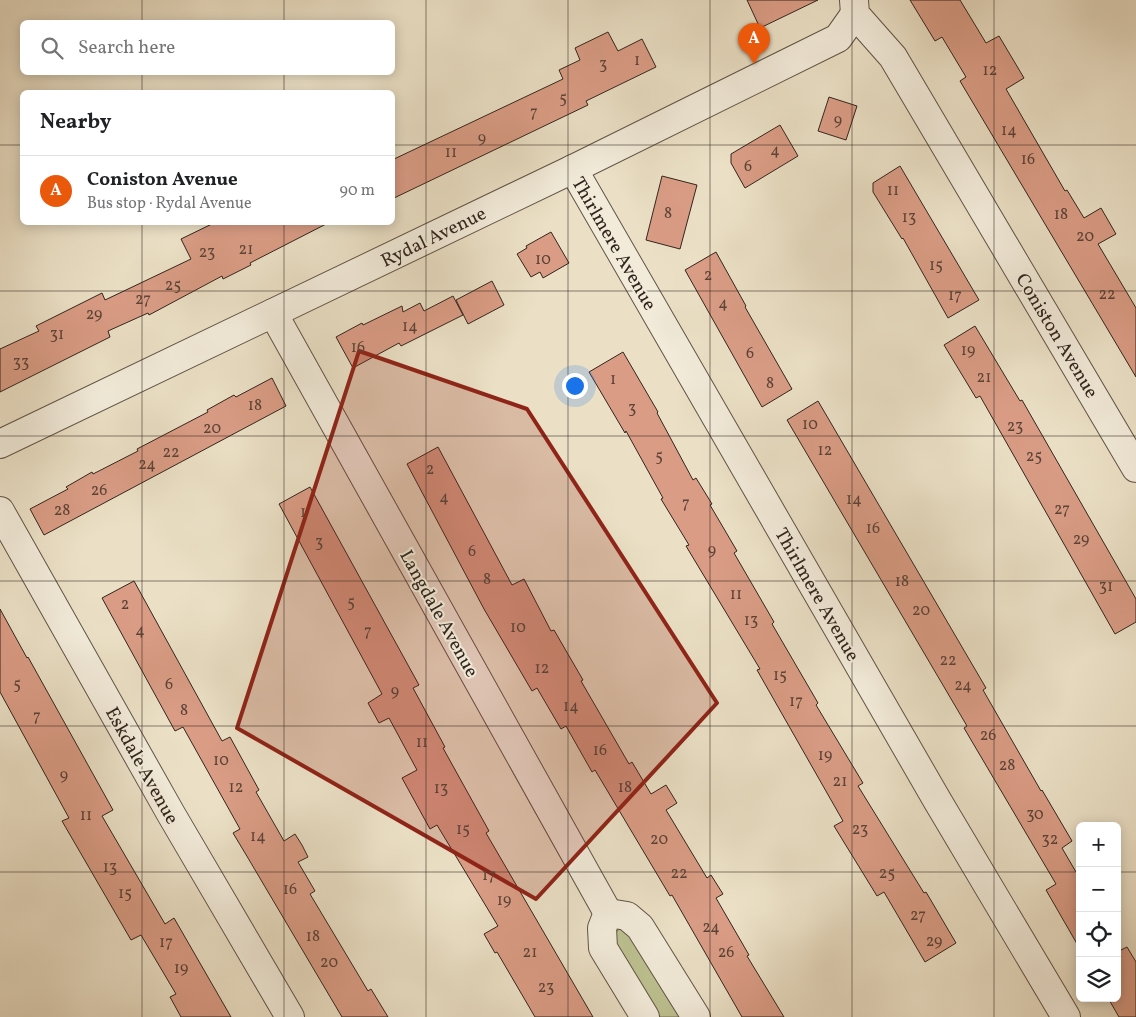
<!DOCTYPE html>
<html lang="en">
<head>
<meta charset="utf-8">
<style>
  :root { --surface:#fff; --page:#f6f6f6; --text:#202124; --muted:#757577; --line:#e0e0e0; --accent:#ea580c }
  body { margin:0; font-family:Vollkorn,serif; background:var(--page); color:var(--text) }
  .controls { position:absolute; right:15px; bottom:15px; display:grid; overflow:hidden; border-radius:8px; box-shadow:0 2px 12px #0003 }
  .controls button { width:45px; height:45px; display:grid; place-items:center; padding:0; border:0; border-bottom:1px solid var(--line); background:var(--surface); color:var(--text); font:25px sans-serif }
  .you { position:absolute; left:574px; top:385px; width:18px; height:18px; margin:-12px; border:4px solid #fff; border-radius:50%; background:#1a73e8; box-shadow:0 0 0 8px #1a73e833 }
  .badge { display:grid; place-items:center; width:32px; height:32px; border-radius:50%; background:var(--accent); color:#fff; font-size:16px; font-weight:700 }
  .pin { position:absolute; translate:-50% -41px; filter:drop-shadow(0 1px 2px #0008) }
  .pin::after { content:''; position:absolute; top:26px; width:18px; height:15px; background:inherit; clip-path:polygon(0 0,100% 0,50% 100%) }
  .list { margin:0; padding:0; list-style:none }
  h2 { display:flex; justify-content:space-between; align-items:center; height:65px; margin:0; padding:0 20px; font-size:21px }
  h2 small { font-size:16px; font-weight:400; color:var(--muted) }
  .list li { display:grid; grid-template-columns:32px 1fr auto; gap:15px; align-items:center; box-sizing:border-box; height:70px; padding:0 20px; border-top:1px solid var(--line) }
  .list b { display:block; font-size:19px; white-space:nowrap }
  .list p { margin:0; font-size:16px; white-space:nowrap; color:var(--muted) }
  .list em { font-size:16px; font-style:normal; color:var(--muted) }
  .icon { flex:none; width:28px; height:28px; fill:none; stroke:currentColor; stroke-width:2; stroke-linecap:round; stroke-linejoin:round }
  .map { position:relative; flex:none; width:1136px; height:1017px; overflow:hidden }
  .search { position:absolute; background:var(--surface); box-shadow:0 2px 12px #0003; left:20px; top:20px; width:375px; height:55px; display:flex; align-items:center; gap:12px; box-sizing:border-box; padding:0 18px; border-radius:8px; color:var(--muted); font-size:19px }
  .panel { position:absolute; background:var(--surface); box-shadow:0 2px 12px #0003; left:20px; top:90px; width:375px; height:135px; border-radius:8px }
  .map>svg:first-child { display:block }
  .green { fill:#bdc191; stroke:#777357 }
  .building { fill:#da9c85; stroke:#31251d }
  .lines { fill:none; stroke-linecap:round; stroke-linejoin:round }
  .minor-casing { stroke:#605447; stroke-width:30 }
  .minor { stroke:#f2ebda; stroke-width:28 }
  .marked { fill:#8f2418; fill-opacity:0.2; stroke:#8f2418; stroke-width:4; stroke-linejoin:round }
  .grid { fill:none; stroke:#31251d; stroke-width:1; stroke-opacity:0.55 }
  .labels { text-anchor:middle; stroke-width:4; stroke-linejoin:round; paint-order:stroke }
  .number-label { font-size:16px; fill:#5b4337 }
  .street-label { font-size:19px; fill:#31251d; stroke:#f2ebda }
</style>
</head>
<body>
<div class="map">
<svg width="1136" height="1017" viewBox="0 0 1136 1017">
  <rect width="100%" height="100%" fill="#ebe0c6"/>
  <filter id="stains"><feTurbulence type="fractalNoise" baseFrequency=".004" numOctaves="4"/><feColorMatrix values="0 0 0 0 .2 0 0 0 0 .09 0 0 0 0 .02 0 0 0 .5 -.17"/></filter>
  <radialGradient id="worn" r=".72"><stop offset=".6" stop-color="#630" stop-opacity="0"/><stop offset="1" stop-color="#630" stop-opacity=".3"/></radialGradient>
  <path class="green" d="M 624,928 L 630,930 L 683,1017 L 660,1017 L 614,942 C 615,933 615,930 624,928 Z"/>
  <g class="building">
    <polygon points="747,0 818,0 760,28"/>
    <polygon points="910,0 960,0 986,43 999,36 1024,78 1006,89 1065,191 1067,190 1084,218 1101,208 1116,234 1098,244 1136,308 1136,377 960,81 966,77 942,37 935,41"/>
    <polygon points="608,32 618,51 642,39 656,67 586,101 588,105 392,199 392,160 563,79 559,70 580,60 575,48"/>
    <polygon points="829,97 857,106 846,140 818,131"/>
    <polygon points="780,125 798,156 745,188 731,163 731,154"/>
    <polygon points="900,166 979,300 948,318 903,238 902,239 873,192 873,183"/>
    <polygon points="662,176 697,185 680,249 646,240"/>
    <polygon points="216,222 330,222 250,263 251,265 223,279 222,276 149,315 148,313 108,331 110,337 0,392 0,349 39,331 36,326 102,293 105,300 191,259 181,239"/>
    <polygon points="551,232 569,263 543,278 540,272 531,277 517,254 527,248 526,246"/>
    <polygon points="716,252 746,306 745,307 792,389 762,407 685,270"/>
    <polygon points="492,281 504,305 468,324 456,300"/>
    <polygon points="453,296 463,315 401,346 399,343 353,368 336,337 362,323 363,325 402,306 403,312 420,303 424,311"/>
    <polygon points="975,326 1020,401 1022,400 1136,599 1136,622 1115,634 980,396 976,398 944,345"/>
    <polygon points="623,352 658,412 657,413 693,480 696,478 712,504 710,505 737,551 734,553 774,622 772,624 818,703 816,705 863,783 858,786 924,893 926,892 956,943 925,962 884,892 877,896 834,826 843,821 757,670 760,669 686,546 689,545 661,499 663,498 626,431 625,433 589,372"/>
    <polygon points="272,378 286,406 44,535 30,509 68,489 66,487 92,472 93,474 138,451 137,449 208,412 207,410 234,395 236,397"/>
    <polygon points="818,401 986,688 983,690 1041,791 1042,790 1072,841 1062,848 1076,872 1080,870 1080,949 1046,890 1056,884 964,728 967,726 787,420"/>
    <polygon points="438,447 512,585 524,579 551,631 554,630 583,680 581,681 629,764 632,762 651,794 666,785 677,803 666,810 707,878 711,875 723,894 716,898 749,955 747,956 784,1017 742,1017 672,895 670,896 595,770 592,772 566,726 561,729 537,688 532,691 484,609 407,464"/>
    <polygon points="310,487 419,685 413,688 445,747 443,748 489,831 486,833 593,1017 535,1017 497,952 495,953 484,934 498,926 437,825 430,829 402,778 417,770 389,718 379,723 368,703 382,694 279,504"/>
    <polygon points="134,581 222,741 230,737 259,790 256,792 284,841 295,834 302,845 308,857 298,862 315,891 310,894 368,991 371,989 388,1017 342,1017 248,858 233,833 240,829 183,727 175,731 102,598"/>
    <polygon points="0,609 27,658 28,657 113,810 102,816 165,924 174,918 231,1017 181,1017 170,997 176,994 141,935 131,940 62,821 69,818 0,692"/>
    <polygon points="1127,947 1136,962 1136,1017 1119,1017 1108,998 1117,998 1117,952"/>
  </g>
  <g class="lines">
    <g class="minor-casing">
      <g id="minor">
        <polyline points="854,0 855,14 893,57 1136,468"/>
        <polyline points="573,169 937,800 1066,1017"/>
        <polyline points="273,313 608,913"/>
        <polyline points="0,444 573,169 838,38 855,14"/>
        <polyline points="0,511 171,814 290,1017"/>
        <polyline points="645,1017 603,948 602,928 608,913 627,916 640,927 696,1017"/>
      </g>
    </g>
    <use href="#minor" class="minor"/>
  </g>
  <path class="marked" d="M 359,351 L 527,409 L 717,703 L 536,899 L 237,728 Z"/>
  <path class="grid" d="M 142,0 L 142,22M 284,0 L 284,22M 426,0 L 426,1017M 568,0 L 568,1017M 710,0 L 710,1017M 852,0 L 852,1017M 994,0 L 994,1017M 142,72 L 142,92M 284,72 L 284,92M 0,145 L 22,145M 392,145 L 1136,145M 142,222 L 142,1017M 284,222 L 284,1017M 0,291 L 1136,291M 0,436 L 1136,436M 0,581 L 1136,581M 0,726 L 1136,726M 0,872 L 1080,872M 1117,872 L 1136,872"/>
  <g class="labels">
    <g class="number-label">
      <text x="637" y="65">1</text>
      <text x="603" y="69">3</text>
      <text x="990" y="75">12</text>
      <text x="563" y="103">5</text>
      <text x="534" y="117">7</text>
      <text x="838" y="125">9</text>
      <text x="1009" y="135">14</text>
      <text x="482" y="143">9</text>
      <text x="775" y="155">4</text>
      <text x="451" y="157">11</text>
      <text x="1028" y="164">16</text>
      <text x="748" y="171">6</text>
      <text x="893" y="195">11</text>
      <text x="668" y="218">8</text>
      <text x="1061" y="219">18</text>
      <text x="909" y="222">13</text>
      <text x="1085" y="241">20</text>
      <text x="246" y="254">21</text>
      <text x="207" y="257">23</text>
      <text x="543" y="264">10</text>
      <text x="936" y="270">15</text>
      <text x="708" y="280">2</text>
      <text x="173" y="290">25</text>
      <text x="1107" y="299">22</text>
      <text x="955" y="300">17</text>
      <text x="143" y="304">27</text>
      <text x="723" y="308">4</text>
      <text x="94" y="319">29</text>
      <text x="410" y="331">14</text>
      <text x="57" y="339">31</text>
      <text x="358" y="352">16</text>
      <text x="968" y="355">19</text>
      <text x="750" y="358">6</text>
      <text x="21" y="367">33</text>
      <text x="984" y="382">21</text>
      <text x="613" y="384">1</text>
      <text x="770" y="388">8</text>
      <text x="255" y="410">18</text>
      <text x="632" y="413">3</text>
      <text x="810" y="429">10</text>
      <text x="1015" y="431">23</text>
      <text x="212" y="433">20</text>
      <text x="825" y="455">12</text>
      <text x="171" y="457">22</text>
      <text x="659" y="461">5</text>
      <text x="1034" y="461">25</text>
      <text x="147" y="469">24</text>
      <text x="430" y="474">2</text>
      <text x="99" y="495">26</text>
      <text x="444" y="502">4</text>
      <text x="854" y="504">14</text>
      <text x="686" y="508">7</text>
      <text x="1062" y="514">27</text>
      <text x="62" y="515">28</text>
      <text x="303" y="517">1</text>
      <text x="873" y="533">16</text>
      <text x="1081" y="544">29</text>
      <text x="319" y="547">3</text>
      <text x="712" y="555">9</text>
      <text x="472" y="556">6</text>
      <text x="487" y="584">8</text>
      <text x="902" y="586">18</text>
      <text x="1106" y="591">31</text>
      <text x="736" y="599">11</text>
      <text x="351" y="607">5</text>
      <text x="125" y="609">2</text>
      <text x="921" y="615">20</text>
      <text x="751" y="625">13</text>
      <text x="518" y="632">10</text>
      <text x="140" y="635">4</text>
      <text x="368" y="636">7</text>
      <text x="948" y="665">22</text>
      <text x="542" y="673">12</text>
      <text x="780" y="680">15</text>
      <text x="17" y="689">5</text>
      <text x="169" y="689">6</text>
      <text x="963" y="690">24</text>
      <text x="395" y="696">9</text>
      <text x="796" y="706">17</text>
      <text x="571" y="711">14</text>
      <text x="184" y="715">8</text>
      <text x="37" y="721">7</text>
      <text x="988" y="740">26</text>
      <text x="422" y="747">11</text>
      <text x="600" y="755">16</text>
      <text x="825" y="760">19</text>
      <text x="221" y="765">10</text>
      <text x="1007" y="770">28</text>
      <text x="64" y="780">9</text>
      <text x="840" y="786">21</text>
      <text x="236" y="792">12</text>
      <text x="625" y="792">18</text>
      <text x="441" y="793">13</text>
      <text x="1035" y="819">30</text>
      <text x="86" y="820">11</text>
      <text x="463" y="834">15</text>
      <text x="860" y="834">23</text>
      <text x="258" y="841">14</text>
      <text x="659" y="844">20</text>
      <text x="1050" y="844">32</text>
      <text x="110" y="872">13</text>
      <text x="679" y="878">22</text>
      <text x="887" y="878">25</text>
      <text x="489" y="880">17</text>
      <text x="290" y="894">16</text>
      <text x="125" y="898">15</text>
      <text x="504" y="905">19</text>
      <text x="918" y="920">27</text>
      <text x="711" y="932">24</text>
      <text x="313" y="941">18</text>
      <text x="934" y="946">29</text>
      <text x="166" y="947">17</text>
      <text x="530" y="957">21</text>
      <text x="726" y="957">26</text>
      <text x="329" y="967">20</text>
      <text x="181" y="973">19</text>
      <text x="546" y="992">23</text>
    </g>
    <g class="street-label">
      <text transform="translate(433 236) rotate(-26)" y="7">Rydal Avenue</text>
      <text transform="translate(615 243) rotate(60)" y="7">Thirlmere Avenue</text>
      <text transform="translate(1058 335) rotate(59)" y="7">Coniston Avenue</text>
      <text transform="translate(818 594) rotate(60)" y="7">Thirlmere Avenue</text>
      <text transform="translate(440 613) rotate(61)" y="7">Langdale Avenue</text>
      <text transform="translate(143 765) rotate(61)" y="7">Eskdale Avenue</text>
    </g>
  </g>
  <rect width="100%" height="100%" filter="url(#stains)"/>
  <rect width="100%" height="100%" fill="url(#worn)"/>
</svg>
<div class="controls">
<button>+</button>
<button>−</button>
<button><svg class="icon" aria-label="locate" viewBox="0 0 24 24"><circle cx="12" cy="12" r="6"/><path d="M12 2v4M12 18v4M2 12h4M18 12h4"/></svg></button>
<button><svg class="icon" aria-label="layers" viewBox="0 0 24 24"><path d="M12 4l9 5-9 5-9-5zM3 14l9 5 9-5"/></svg></button>
</div>
<div class="you"></div>
<div class="pin badge" style="left:754px;top:64px">A</div>
<div class="search"><svg class="icon" aria-label="search" viewBox="0 0 24 24"><circle cx="10" cy="10" r="6"/><path d="M15 15l6 6"/></svg>Search here</div>
<section class="panel">
<h2>Nearby<small></small></h2>
<ul class="list">
<li><span class="badge">A</span><div><b>Coniston Avenue</b><p>Bus stop · Rydal Avenue</p></div><em>90 m</em></li>
</ul>
</section>
</div>
</body>
</html>
